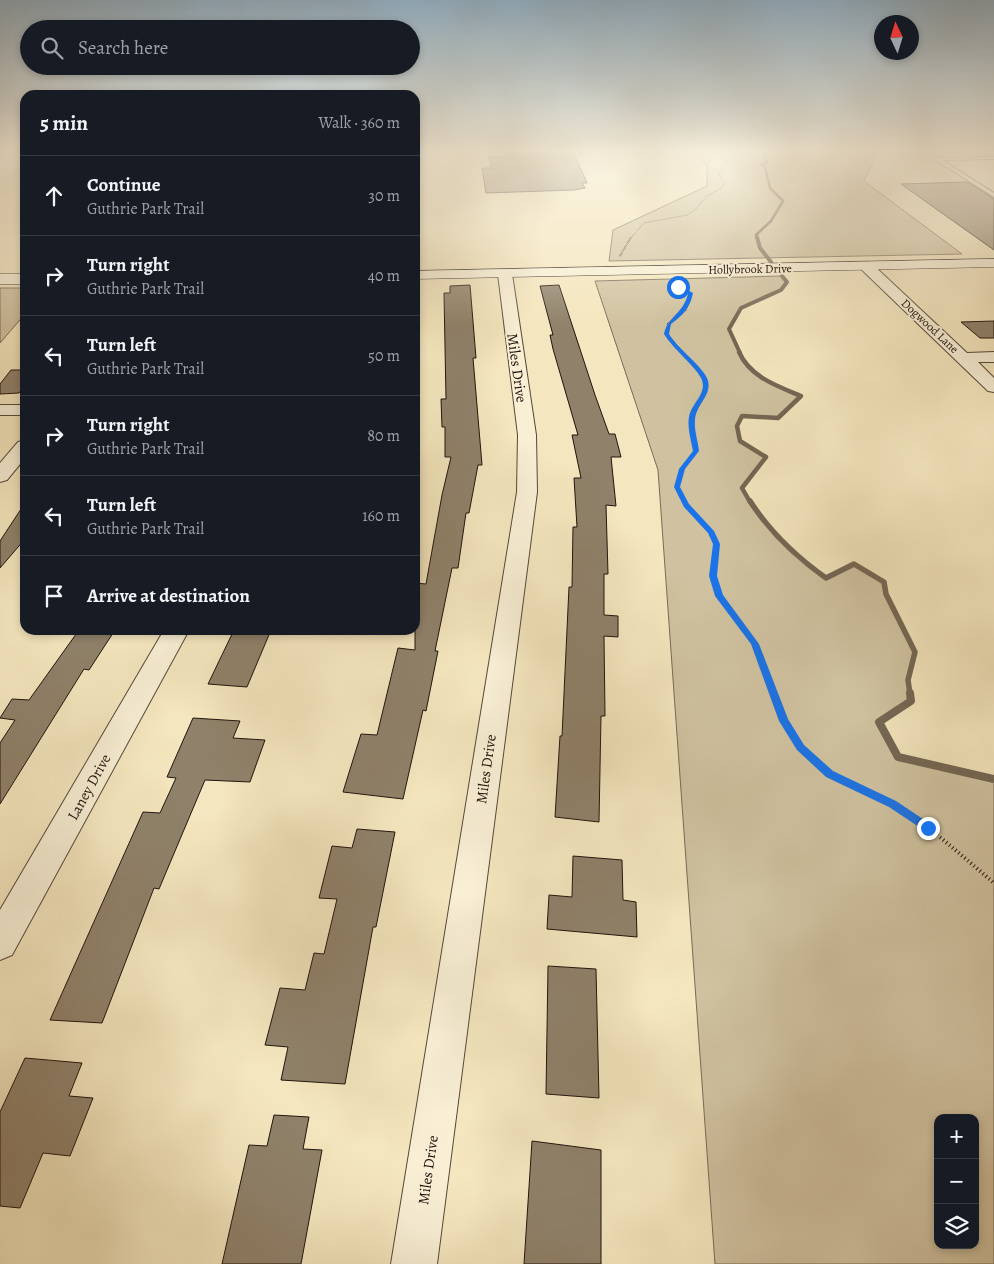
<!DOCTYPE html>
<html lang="en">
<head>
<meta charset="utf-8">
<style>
  :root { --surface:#171b24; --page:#20242c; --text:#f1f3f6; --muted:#9ea1a6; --line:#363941 }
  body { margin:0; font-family:Alegreya,serif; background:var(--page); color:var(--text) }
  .controls { position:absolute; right:15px; bottom:15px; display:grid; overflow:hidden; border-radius:10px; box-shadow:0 2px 8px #0003 }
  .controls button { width:45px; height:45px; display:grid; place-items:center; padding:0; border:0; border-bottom:1px solid var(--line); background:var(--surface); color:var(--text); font:25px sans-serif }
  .compass { position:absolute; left:874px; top:15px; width:45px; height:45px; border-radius:50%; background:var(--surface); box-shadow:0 2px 8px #0003; rotate:356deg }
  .stop { position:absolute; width:15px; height:15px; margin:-11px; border:4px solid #1a73e8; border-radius:50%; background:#fff }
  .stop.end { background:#1a73e8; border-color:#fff; box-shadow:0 1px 5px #0008 }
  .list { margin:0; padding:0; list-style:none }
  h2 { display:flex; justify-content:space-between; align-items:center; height:65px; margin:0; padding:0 20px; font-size:21px }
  h2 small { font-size:16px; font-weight:400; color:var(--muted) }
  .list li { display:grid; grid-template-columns:32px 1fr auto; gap:15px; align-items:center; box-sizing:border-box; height:80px; padding:0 20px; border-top:1px solid var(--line) }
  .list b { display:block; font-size:19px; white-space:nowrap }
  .list p { margin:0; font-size:16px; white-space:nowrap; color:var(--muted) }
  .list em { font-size:16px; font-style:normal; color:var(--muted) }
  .icon { flex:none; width:28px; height:28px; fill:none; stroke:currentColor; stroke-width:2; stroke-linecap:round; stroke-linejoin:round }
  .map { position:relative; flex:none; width:994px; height:1264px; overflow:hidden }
  .search { position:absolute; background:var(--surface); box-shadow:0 2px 8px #0003; left:20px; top:20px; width:400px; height:55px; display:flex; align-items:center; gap:12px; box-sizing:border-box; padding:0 18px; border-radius:28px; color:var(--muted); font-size:19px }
  .panel { position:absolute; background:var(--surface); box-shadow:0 2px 8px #0003; left:20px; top:90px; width:400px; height:545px; border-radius:15px }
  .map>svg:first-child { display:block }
  .green { fill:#d0c2a0; stroke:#786b57; fill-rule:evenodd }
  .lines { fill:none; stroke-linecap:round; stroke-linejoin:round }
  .stream-far4 { stroke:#746754; stroke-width:2.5 }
  .stream-far3 { stroke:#746754; stroke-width:4 }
  .stream-far2 { stroke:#746754; stroke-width:4.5 }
  .stream-far1 { stroke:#746754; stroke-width:5.5 }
  .stream { stroke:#746754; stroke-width:8 }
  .building { fill:#8f816a; stroke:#21140e }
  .lane-casing { stroke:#56483a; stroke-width:2 }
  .street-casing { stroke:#56483a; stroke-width:2 }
  .secondary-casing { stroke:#21140e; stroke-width:1 }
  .path-far4 { stroke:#21140e; stroke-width:1; stroke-dasharray:0.5 1; stroke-linecap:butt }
  .path-far3 { stroke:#21140e; stroke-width:2; stroke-dasharray:0.5 1; stroke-linecap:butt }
  .path-far2 { stroke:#21140e; stroke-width:2.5; stroke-dasharray:0.5 2; stroke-linecap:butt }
  .path-far1 { stroke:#21140e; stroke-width:3; stroke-dasharray:1 2.5; stroke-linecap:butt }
  .path { stroke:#21140e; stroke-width:4; stroke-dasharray:1 3; stroke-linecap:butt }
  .lane { fill:#f8efd5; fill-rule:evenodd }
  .street { fill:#f8efd5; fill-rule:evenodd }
  .secondary { fill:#f8efd5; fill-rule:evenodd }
  .route { fill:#1a73e8 }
  .labels { text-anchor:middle; stroke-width:4; stroke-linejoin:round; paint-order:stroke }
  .far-street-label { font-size:12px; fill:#21140e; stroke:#f8efd5 }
  .street-label { font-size:15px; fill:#21140e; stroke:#f8efd5 }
</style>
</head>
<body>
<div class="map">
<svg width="994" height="1264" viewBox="0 0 994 1264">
  <rect width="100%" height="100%" fill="#f4e6be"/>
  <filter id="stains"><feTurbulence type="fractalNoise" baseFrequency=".004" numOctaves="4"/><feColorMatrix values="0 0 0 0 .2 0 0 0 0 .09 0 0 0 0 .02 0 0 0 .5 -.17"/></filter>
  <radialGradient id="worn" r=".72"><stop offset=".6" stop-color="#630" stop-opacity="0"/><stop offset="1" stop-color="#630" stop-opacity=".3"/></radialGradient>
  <g class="green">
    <polygon points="693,149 880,149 864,181 962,254 609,261 613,230 707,186 707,166"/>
    <path d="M 782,276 L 787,282 L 781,290 L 741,308 L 729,329 L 744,363 L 766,381 L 801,396 L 778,418 L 742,416 L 737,426 L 740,441 L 766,457 L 742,488 C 766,529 786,551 826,578 L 854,564 L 884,582 L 886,594 L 915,652 L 908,680 L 911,701 L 880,722 L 898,757 L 994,779 L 994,1264 L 715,1264 L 658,470 L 595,281 ZM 938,1118 L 975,1118 L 975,1245 L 938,1245 Z"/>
    <polygon points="0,288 25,288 25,314 0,343"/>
  </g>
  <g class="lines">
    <g class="stream-far4">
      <polyline points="750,149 764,150"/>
      <polyline points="757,239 756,235 771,221 783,201 770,188 765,167 761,164 768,163 764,157 767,155 764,150 768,149"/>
    </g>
    <g class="stream-far3">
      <polyline points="757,237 760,248 771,262"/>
      <polyline points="740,353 729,329 741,308 781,290 787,282 782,276"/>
    </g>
    <path class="stream-far2" d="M 739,352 C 750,377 777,386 801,396 L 778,418 L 742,416 L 737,426 L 740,441 L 766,457 L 742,488 L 750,502"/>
    <path class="stream-far1" d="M 750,501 C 770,532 795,556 826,578 L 854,564 L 884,582 L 886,594 L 915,652 L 908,680 L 910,694"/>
    <polyline class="stream" points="910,693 911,701 879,722 898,757 994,779"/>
  </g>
  <g class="building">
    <polygon points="503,149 572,149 587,183 582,183 585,188 574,190 486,193 482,168 491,168 489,157 505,156"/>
    <polygon points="968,182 994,199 994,250 901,184"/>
    <polygon points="470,285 476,358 473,358 482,465 478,465 469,513 466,513 458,568 452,568 435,651 438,651 426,711 423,710 403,799 343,792 361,734 377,735 398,648 415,650 415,583 426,584 442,495 451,457 445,457 445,427 442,427 441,399 446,399 444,293 450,293 450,286"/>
    <polygon points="559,285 595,395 609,434 615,434 621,457 611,457 616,506 606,505 608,574 604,574 604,615 618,616 618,637 604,636 605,716 601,716 599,822 555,817 560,736 562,736 569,587 572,587 573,527 577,527 574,478 581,478 572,435 578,435 553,349 550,335 553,335 540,286"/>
    <polygon points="994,321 994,338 980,338 961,322"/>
    <polygon points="11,370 25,370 25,385 19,393 0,394 0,384"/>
    <polygon points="25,503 25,539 0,568 0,541"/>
    <polygon points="79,630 115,630 89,670 84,669 0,804 0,743 15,720 0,718 12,699 29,700"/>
    <polygon points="234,630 271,630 247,687 208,684"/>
    <polygon points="193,718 240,721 233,738 265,740 250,782 205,780 159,889 154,888 102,1023 50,1020 143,812 160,813 176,778 167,777"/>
    <polygon points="357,829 395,832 376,927 373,927 345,1084 281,1080 288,1047 265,1045 280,988 305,990 314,953 324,954 337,899 319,898 332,846 352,848"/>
    <polygon points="573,856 622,860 623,900 636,902 637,937 547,929 549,895 572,897"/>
    <polygon points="548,966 596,969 599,1098 546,1094"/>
    <polygon points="25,1058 82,1063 69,1096 93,1098 70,1156 43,1153 20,1208 0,1206 0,1112"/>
    <polygon points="274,1115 309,1117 303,1149 322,1150 301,1264 222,1264 249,1145 267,1146"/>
    <polygon points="532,1141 601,1150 601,1264 524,1264"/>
  </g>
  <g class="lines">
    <g class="lane-casing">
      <polygon id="lane" points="918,149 924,149 937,158 994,157 994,159 942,160 994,193 994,197"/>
    </g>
    <g class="street-casing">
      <g id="street">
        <polygon points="866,262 871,263 967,353 994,352 994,362 978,362 994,378 994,392 988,391 861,269 859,266"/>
        <polygon points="505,270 512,274 536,435 537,492 437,1264 391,1264 517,492 518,435 498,274"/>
        <rect x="0" y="405" width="25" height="10"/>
        <polygon points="25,440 25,458 7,480 0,482 0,463 18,442"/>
        <polygon points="164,630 189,630 12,955 0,960 0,910"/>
      </g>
    </g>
    <g class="secondary-casing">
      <g id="secondary">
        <polygon points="994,259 994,267 415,279 415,271"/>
        <rect x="0" y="274" width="25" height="10"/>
      </g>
    </g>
    <polyline class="path-far4" points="630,239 644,223 687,215 696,209 707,196 722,188 724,183 719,174 731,155 731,149"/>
    <g class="path-far3">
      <polyline points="620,256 631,237"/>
      <polyline points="673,286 690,293 686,310 668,324 667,334 683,353"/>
    </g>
    <polyline class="path-far2" points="682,352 701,373 706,388 692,418 696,451 682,469 677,487 684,502"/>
    <polyline class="path-far1" points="684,501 711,532 717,543 713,576 719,596 755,643 774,694"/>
    <path class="path" d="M 774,693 C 785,725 800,754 829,774 C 848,787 874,792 894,805 C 931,827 962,856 994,883"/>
    <use href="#lane" class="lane"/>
    <use href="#street" class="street"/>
    <use href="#secondary" class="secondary"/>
  </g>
  <linearGradient id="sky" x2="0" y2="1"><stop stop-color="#90acbf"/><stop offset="0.46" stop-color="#faf4e2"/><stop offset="1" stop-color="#faf4e2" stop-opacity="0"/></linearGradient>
  <rect width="994" height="326" fill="url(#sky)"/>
  <path class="route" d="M 680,286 L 693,293 C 690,308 683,315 671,324 L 669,334 C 678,349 701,365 707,378 C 714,395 695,404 695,421 C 694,430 698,441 699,451 L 685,469 L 680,487 L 689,504 L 714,531 L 720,544 L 717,576 L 723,595 L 759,644 L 788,719 L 804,745 L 833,771 L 896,801 L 932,825 L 932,831 L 925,831 L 889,807 L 826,777 L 797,750 L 779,721 L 751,644 L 715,596 L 709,576 L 713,544 L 708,533 L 684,507 L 674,487 L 679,469 L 693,451 C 691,440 686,424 690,413 C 694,401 708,392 701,378 C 695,366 673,349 664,334 C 668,316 683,314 688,294 L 676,287 Z"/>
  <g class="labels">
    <g class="far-street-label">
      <text transform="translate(750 269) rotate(-1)" y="4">Hollybrook Drive</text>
      <text transform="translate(930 326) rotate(43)" y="4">Dogwood Lane</text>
    </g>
    <g class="street-label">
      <text transform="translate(517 368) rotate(82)" y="5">Miles Drive</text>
      <text transform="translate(486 769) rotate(-82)" y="5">Miles Drive</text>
      <text transform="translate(89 787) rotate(-61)" y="5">Laney Drive</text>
      <text transform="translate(428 1170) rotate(-82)" y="5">Miles Drive</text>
    </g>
  </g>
  <rect width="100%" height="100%" filter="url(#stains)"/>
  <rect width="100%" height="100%" fill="url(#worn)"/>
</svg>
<div class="controls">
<button>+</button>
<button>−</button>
<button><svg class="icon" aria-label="layers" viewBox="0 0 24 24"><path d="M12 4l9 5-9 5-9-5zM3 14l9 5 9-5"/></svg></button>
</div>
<svg class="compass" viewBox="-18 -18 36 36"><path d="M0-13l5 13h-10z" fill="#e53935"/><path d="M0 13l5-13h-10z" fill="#9ea1a6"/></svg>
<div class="stop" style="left:678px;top:287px"></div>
<div class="stop end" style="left:928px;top:828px"></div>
<div class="search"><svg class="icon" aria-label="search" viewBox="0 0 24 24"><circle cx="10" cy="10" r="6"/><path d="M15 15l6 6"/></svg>Search here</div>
<section class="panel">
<h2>5 min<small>Walk · 360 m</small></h2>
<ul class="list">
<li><svg class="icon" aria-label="ahead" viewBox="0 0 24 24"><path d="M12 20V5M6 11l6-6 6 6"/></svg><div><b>Continue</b><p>Guthrie Park Trail</p></div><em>30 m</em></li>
<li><svg class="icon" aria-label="right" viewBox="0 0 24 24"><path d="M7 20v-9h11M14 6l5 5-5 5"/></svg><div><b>Turn right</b><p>Guthrie Park Trail</p></div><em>40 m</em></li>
<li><svg class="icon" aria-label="left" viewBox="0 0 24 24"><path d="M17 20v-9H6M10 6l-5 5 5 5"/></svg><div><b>Turn left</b><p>Guthrie Park Trail</p></div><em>50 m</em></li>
<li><svg class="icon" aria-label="right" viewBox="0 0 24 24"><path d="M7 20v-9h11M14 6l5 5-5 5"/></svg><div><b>Turn right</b><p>Guthrie Park Trail</p></div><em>80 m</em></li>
<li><svg class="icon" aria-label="left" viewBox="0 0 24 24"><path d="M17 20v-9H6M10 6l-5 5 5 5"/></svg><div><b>Turn left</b><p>Guthrie Park Trail</p></div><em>160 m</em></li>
<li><svg class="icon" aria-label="arrive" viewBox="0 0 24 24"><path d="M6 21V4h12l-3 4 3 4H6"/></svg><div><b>Arrive at destination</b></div></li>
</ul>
</section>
</div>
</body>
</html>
